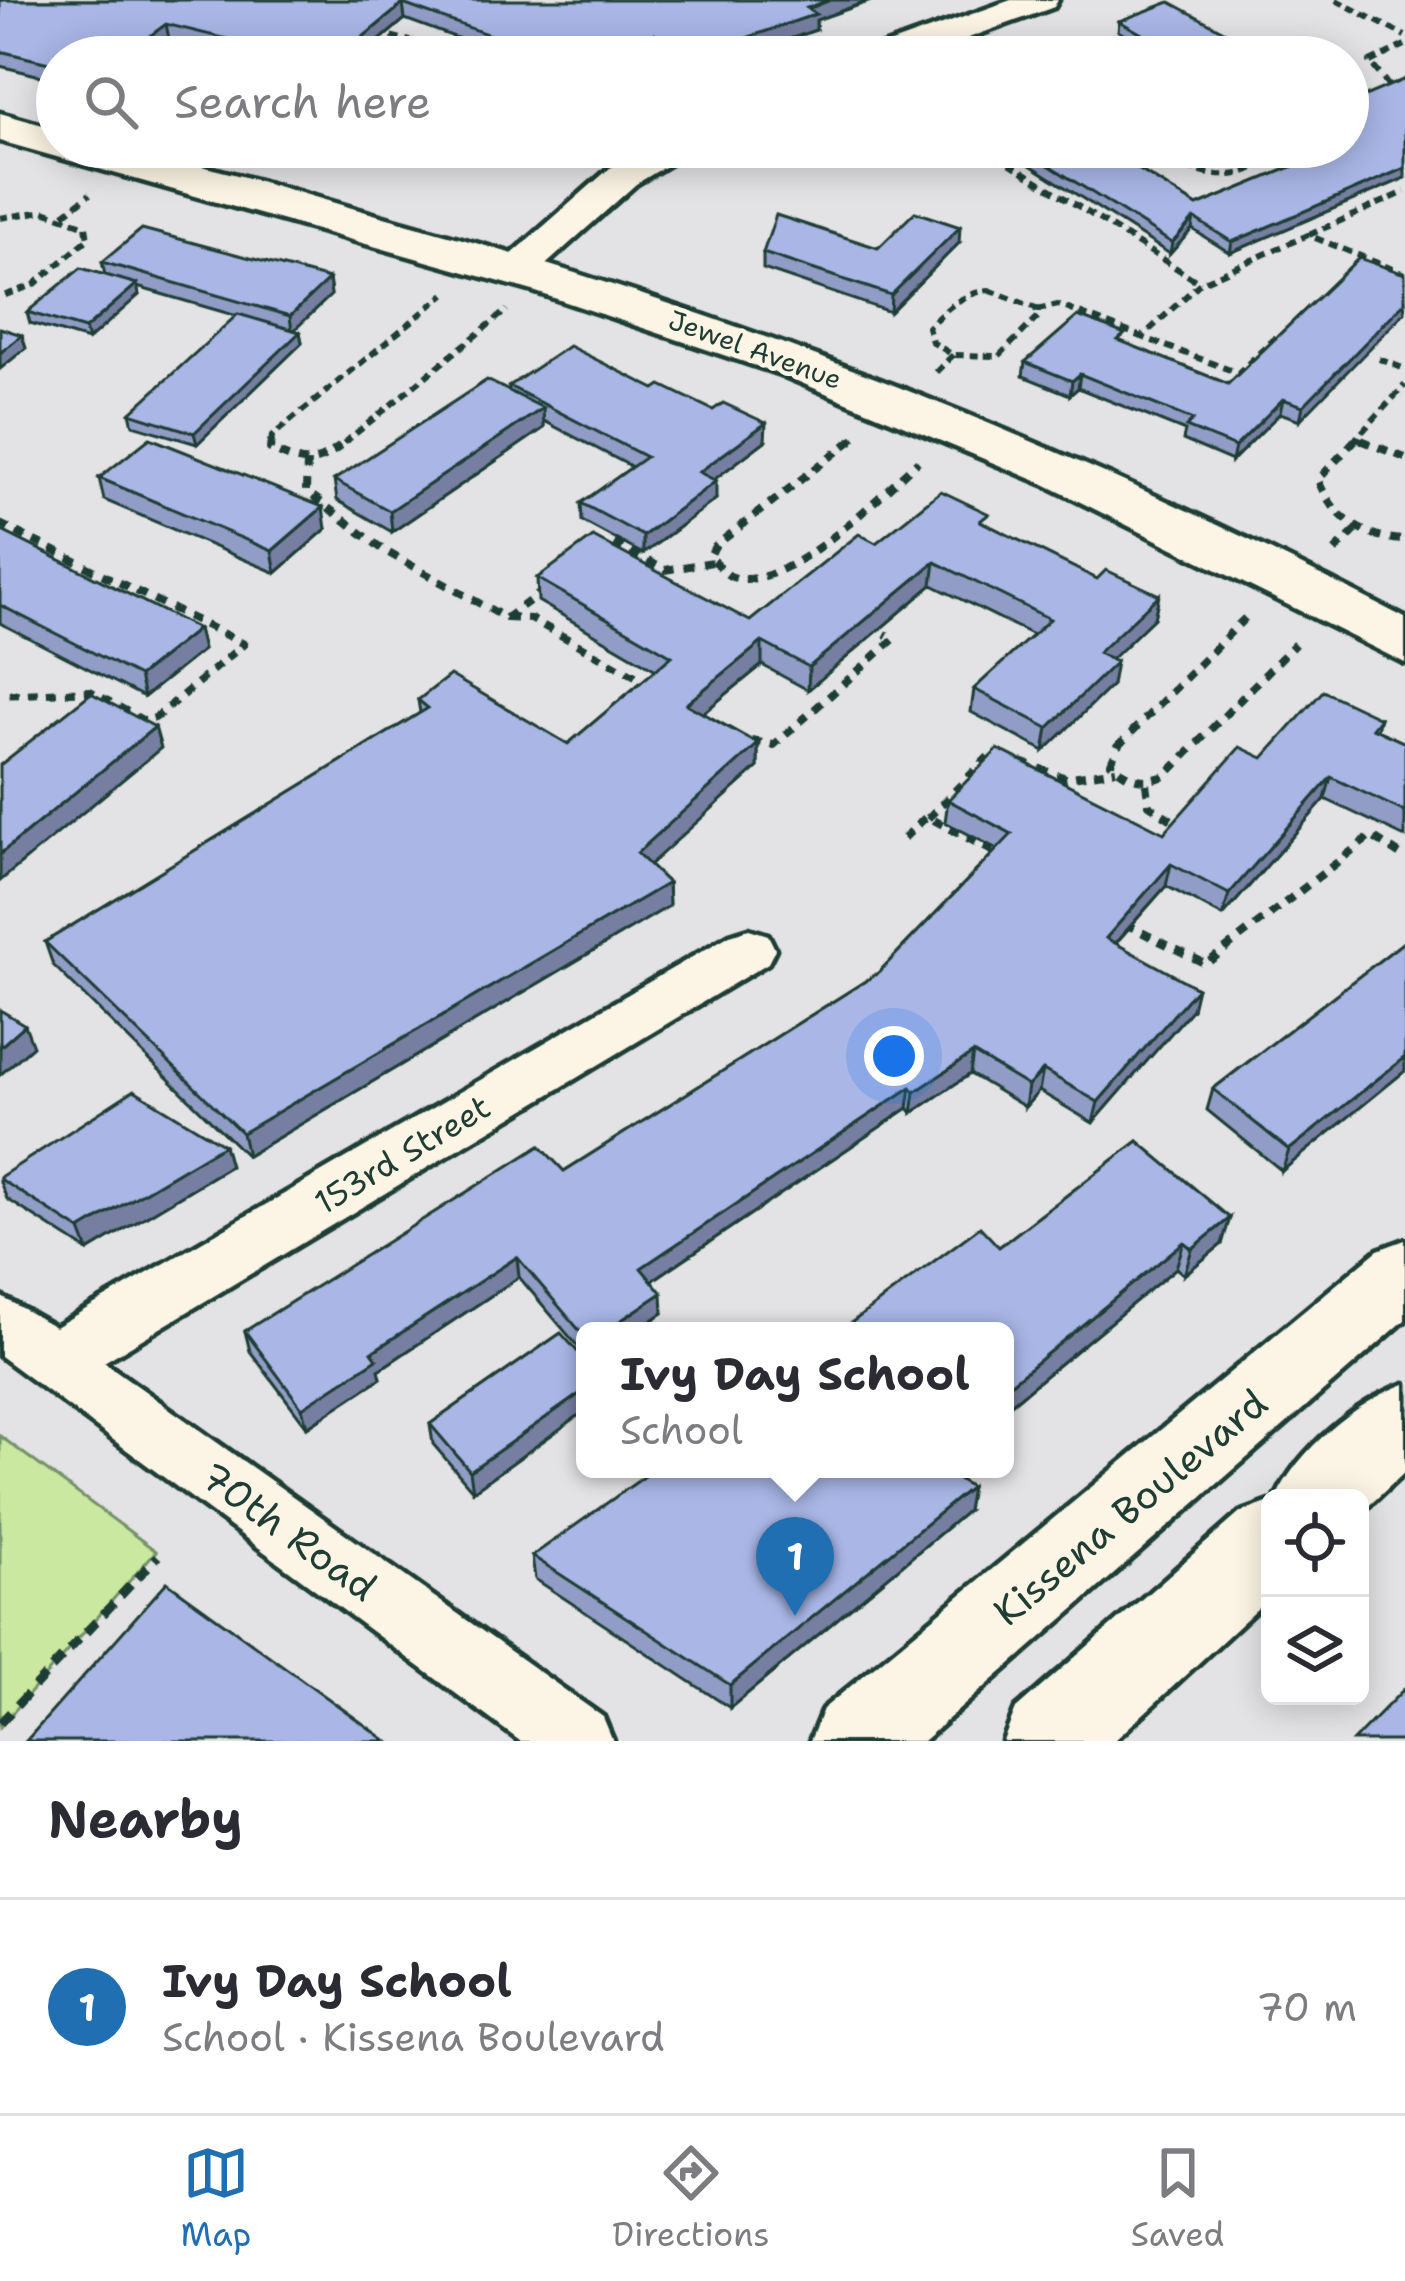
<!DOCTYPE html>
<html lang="en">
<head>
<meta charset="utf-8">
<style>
  :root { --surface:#fff; --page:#f7f7f7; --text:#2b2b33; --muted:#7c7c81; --line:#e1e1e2; --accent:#1f6fb2 }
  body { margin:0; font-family:"Shantell Sans",sans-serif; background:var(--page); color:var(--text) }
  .controls { position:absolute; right:36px; bottom:36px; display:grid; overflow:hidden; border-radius:18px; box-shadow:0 6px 30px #0003 }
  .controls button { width:108px; height:108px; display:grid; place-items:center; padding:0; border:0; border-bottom:3px solid var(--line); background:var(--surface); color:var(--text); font:60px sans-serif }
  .you { position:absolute; left:894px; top:1056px; width:42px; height:42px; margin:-30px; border:9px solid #fff; border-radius:50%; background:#1a73e8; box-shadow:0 0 0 18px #1a73e833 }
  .badge { display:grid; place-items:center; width:78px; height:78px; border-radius:50%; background:var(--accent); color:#fff; font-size:39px; font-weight:700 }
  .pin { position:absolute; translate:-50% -99px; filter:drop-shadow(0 3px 6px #0008) }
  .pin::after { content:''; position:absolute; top:63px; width:42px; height:36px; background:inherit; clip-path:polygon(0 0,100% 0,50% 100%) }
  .popup { position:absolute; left:576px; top:1322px; width:438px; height:156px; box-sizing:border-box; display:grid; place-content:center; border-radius:18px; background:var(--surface); filter:drop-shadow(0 3px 9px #0005); font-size:39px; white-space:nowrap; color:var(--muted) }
  .popup b { font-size:45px; color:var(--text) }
  .popup::after { content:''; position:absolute; left:50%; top:100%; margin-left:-24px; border:24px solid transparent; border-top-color:var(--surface) }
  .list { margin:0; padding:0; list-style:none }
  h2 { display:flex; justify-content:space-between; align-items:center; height:156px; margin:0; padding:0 48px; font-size:51px }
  h2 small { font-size:39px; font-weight:400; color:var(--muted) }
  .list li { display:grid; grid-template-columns:78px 1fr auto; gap:36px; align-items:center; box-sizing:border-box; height:216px; padding:0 48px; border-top:3px solid var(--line) }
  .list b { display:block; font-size:45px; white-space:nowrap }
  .list p { margin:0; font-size:39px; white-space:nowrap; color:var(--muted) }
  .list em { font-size:39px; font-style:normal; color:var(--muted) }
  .icon { flex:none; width:66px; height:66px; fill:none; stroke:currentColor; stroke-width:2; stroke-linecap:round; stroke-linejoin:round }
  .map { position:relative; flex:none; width:1405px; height:1741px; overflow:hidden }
  .search { position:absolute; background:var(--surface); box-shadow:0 6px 30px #0003; left:36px; right:36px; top:36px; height:132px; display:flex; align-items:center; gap:30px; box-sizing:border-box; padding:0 42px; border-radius:66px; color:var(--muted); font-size:45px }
  .sheet { height:372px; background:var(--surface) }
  nav { display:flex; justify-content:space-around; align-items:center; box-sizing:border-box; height:168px; border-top:3px solid var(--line); background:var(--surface); font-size:33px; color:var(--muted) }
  nav a { display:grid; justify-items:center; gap:6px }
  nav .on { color:var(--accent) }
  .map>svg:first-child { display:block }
  .green { fill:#cae89f; stroke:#74926a; stroke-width:3 }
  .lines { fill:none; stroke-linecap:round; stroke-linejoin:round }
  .minor-casing { stroke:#1f3d34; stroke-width:9 }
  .tertiary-casing { stroke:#1f3d34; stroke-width:9 }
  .secondary-casing { stroke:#1f3d34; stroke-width:9 }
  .path-far2 { stroke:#1f3d34; stroke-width:6; stroke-dasharray:9 6; stroke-linecap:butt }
  .path-far1 { stroke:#1f3d34; stroke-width:8; stroke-dasharray:10 9; stroke-linecap:butt }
  .path { stroke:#1f3d34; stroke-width:9; stroke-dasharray:15 10; stroke-linecap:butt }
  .minor { fill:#fcf5e5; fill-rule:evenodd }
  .tertiary { fill:#fcf5e5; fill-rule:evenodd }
  .secondary { fill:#fcf5e5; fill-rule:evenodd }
  .wall { fill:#919dc6; stroke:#1f3d34; stroke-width:3 }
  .shaded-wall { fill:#767fa1; stroke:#1f3d34; stroke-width:3 }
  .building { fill:#a9b6e6; stroke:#1f3d34; stroke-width:3 }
  .labels { text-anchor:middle; stroke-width:9; stroke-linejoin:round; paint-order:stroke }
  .far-street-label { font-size:27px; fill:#1f3d34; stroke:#fcf5e5 }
  .street-label { font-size:33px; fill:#1f3d34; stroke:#fcf5e5 }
  .near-street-label { font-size:39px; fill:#1f3d34; stroke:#fcf5e5 }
</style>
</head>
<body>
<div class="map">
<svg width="1405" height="1741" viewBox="0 0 1405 1741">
  <rect width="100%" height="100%" fill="#e3e2e5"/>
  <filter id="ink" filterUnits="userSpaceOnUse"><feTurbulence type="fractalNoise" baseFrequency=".00833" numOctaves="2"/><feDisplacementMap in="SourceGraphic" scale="24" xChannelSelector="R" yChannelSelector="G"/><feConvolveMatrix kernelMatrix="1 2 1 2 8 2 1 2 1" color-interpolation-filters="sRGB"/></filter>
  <g filter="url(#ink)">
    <polygon class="green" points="0,1436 156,1551 0,1727"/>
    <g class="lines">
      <g class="minor-casing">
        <g id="minor">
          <polygon points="1011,0 1058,0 1054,7 916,57 867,57 872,50"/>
          <polygon points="652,147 697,147 636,184 531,278 503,278 498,270 503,262 610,168"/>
          <polygon points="749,929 768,935 775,949 768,963 104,1362 603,1717 613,1741 520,1741 0,1356 0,1296 55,1327 730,935"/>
        </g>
      </g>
      <g class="tertiary-casing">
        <path id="tertiary" d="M 0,113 L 57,129 L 57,147 C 168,147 277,188 384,217 C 743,315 1075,446 1405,618 L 1405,663 L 1044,484 L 780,374 L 533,291 L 0,141 Z"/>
      </g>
      <g class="secondary-casing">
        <g id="secondary">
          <polygon points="1405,1240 1405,1320 923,1741 810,1741 823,1709 1378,1250"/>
          <path d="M 1405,1384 L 1405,1472 L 1360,1514 L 1360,1498 L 1276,1498 C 1298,1450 1356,1402 1405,1384 Z"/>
          <polygon points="1270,1502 1270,1597 1114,1741 1003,1741 1016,1709 1240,1513"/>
        </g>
      </g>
      <g class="path-far2">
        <polyline points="1336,0 1405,36"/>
        <polyline points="377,33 477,57"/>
        <polyline points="1405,45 1370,62 1405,107"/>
        <polyline points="150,46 182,57"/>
        <polyline points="1044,57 1087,46 1127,57"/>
        <polyline points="884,147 897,154 915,147"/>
        <polyline points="984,147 1200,283"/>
        <path d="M 1146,147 C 1189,172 1241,195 1276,148"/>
        <polyline points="1275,147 1317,147"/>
        <polyline points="64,214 90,194"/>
        <polyline points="0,218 44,211 86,226 88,239 34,285 0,297"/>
        <polyline points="1309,235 1405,192"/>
        <path d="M 989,290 L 1036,308 L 1038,317 L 999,356 L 953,355 L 932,342 L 928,327 C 946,309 963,293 989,290 Z"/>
        <polyline points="1037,310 1058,305 1142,337"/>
        <polyline points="1276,337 1238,373 1142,337 1200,283 1308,235 1405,274"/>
        <polyline points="1379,359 1405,369"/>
        <polyline points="936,372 953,355"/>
        <polyline points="1354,437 1369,443"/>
        <polyline points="271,443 272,436 445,294"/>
        <polyline points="344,443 507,310"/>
        <polyline points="848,443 857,436"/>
        <polyline points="1352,443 1405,385"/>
      </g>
      <g class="path-far1">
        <path d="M 271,440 L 270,449 C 307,467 316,466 348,440"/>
        <path d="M 852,440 L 715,546 L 710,556 C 716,562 723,572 730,576 C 783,598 882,493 918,461"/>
        <path d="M 1355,440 L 1318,480 C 1334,519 1363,538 1405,540"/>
        <polyline points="1361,440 1405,458"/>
        <polyline points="307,462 306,491 385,551 506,618 543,591"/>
        <polyline points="0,524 244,644 155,718 144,721 90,691 0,695"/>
        <polyline points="599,550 610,541 665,570 713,562"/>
        <polyline points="1335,551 1356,530"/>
        <polyline points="507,618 531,619 650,684"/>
        <path d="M 1245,618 L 1118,746 L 1111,763 C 1129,780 1142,784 1165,776 L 1295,644"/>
        <polyline points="752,741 774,745 894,639 885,634"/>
        <polyline points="1021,762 1066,778 1116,770"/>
        <polyline points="1146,784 1149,805 1172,820"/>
        <polyline points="928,818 993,752 1001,755"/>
        <polyline points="904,838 925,818 932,819 1001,856"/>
        <polyline points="1125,924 1206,964 1371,836 1405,858"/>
      </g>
      <polyline class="path" points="0,1723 158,1556"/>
      <use href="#minor" class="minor"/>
      <use href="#tertiary" class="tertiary"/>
      <use href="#secondary" class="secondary"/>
    </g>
    <g class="wall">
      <polygon points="0,0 871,1 816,20 816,30 736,57 667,57 656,49 648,57 509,57 405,19 360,57 241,57 169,39 145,57 57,57 57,80 0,66"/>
      <polygon points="1119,21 1259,50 1258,57 1163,57 1118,31"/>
      <polygon points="517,147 554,147 546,154"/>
      <polygon points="1002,147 1103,147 1197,206 1335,149 1332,147 1348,147 1405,178 1230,253 1192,229 1170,254"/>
      <polygon points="959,243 890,312 763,269 763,253"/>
      <polygon points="1359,258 1300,420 1280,413 1232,461 1183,440 1185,431 1078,388 1070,395 1023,376 1025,362 1124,343 1228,384"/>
      <polygon points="102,262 329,279 331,295 294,330 300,332 302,343 197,444 133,425 130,413 237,316 137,287 139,295 88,340 30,323 27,312 105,275"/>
      <polygon points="509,386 765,441 713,480 716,499 643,554 582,521 581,503 632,467 544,421 544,428 392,532 337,500 334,480 509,391"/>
      <polygon points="99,478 326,529 276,573 104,500"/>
      <polygon points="988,525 1097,579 1159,595 1154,618 1111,659 1112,685 1044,751 971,712 974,689 1033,635 932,585 808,690 762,665 703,713 758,744 758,767 649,865 668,883 669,906 247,1156 53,965 45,942 420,713 418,700 568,744 656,670 538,601 537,578 750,621 876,543"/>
      <polygon points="0,530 198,629 203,650 144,697 0,623"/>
      <polygon points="1380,718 1377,730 1405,743 1405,837 1325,799 1223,916 1166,886 1116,943 1192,1009 1093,1123 1039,1091 1025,1107 970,1074 912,1113 908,1108 652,1281 663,1313 636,1331 585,1331 585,1355 519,1277 379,1370 381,1378 307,1427 250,1351 245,1331 564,1171 878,973 997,849 945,822 948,800 1164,833 1263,758"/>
      <polygon points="1405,941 1282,1171 1207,1110 1213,1089"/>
      <polygon points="1138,1141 1222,1244 1184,1275 1176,1268 1005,1409 1005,1331 999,1247"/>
      <polygon points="230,1166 88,1251 7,1199 0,1182 0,1177"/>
      <polygon points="561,1333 473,1491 433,1444 430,1424"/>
      <polygon points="967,1511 730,1708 535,1579 532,1556"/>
    </g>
    <g class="shaded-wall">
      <polygon points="830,0 871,0 816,20 816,30 736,57 691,57"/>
      <polygon points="403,4 405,19 360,57 339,57"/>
      <polygon points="166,24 169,39 145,57 121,57"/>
      <polygon points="655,34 656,49 648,57 631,57"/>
      <polygon points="1405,168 1405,178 1230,253 1232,242"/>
      <polygon points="1194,218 1192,229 1170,254 1172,243"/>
      <polygon points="960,227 959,243 890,312 891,295"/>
      <polygon points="329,279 331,295 292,332 290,316"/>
      <polygon points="137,284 139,295 88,340 85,329"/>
      <polygon points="1405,302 1405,312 1300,420 1303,406"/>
      <polygon points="300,332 302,343 197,444 194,433"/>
      <polygon points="22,335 26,348 0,369 0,353"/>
      <polygon points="1080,374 1078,388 1070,395 1072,381"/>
      <polygon points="1283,399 1280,413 1232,461 1235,447"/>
      <polygon points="543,408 544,428 392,532 390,511"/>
      <polygon points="766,423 765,441 699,491 699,472"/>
      <polygon points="716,481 716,499 643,554 643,536"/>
      <polygon points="323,507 326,529 276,573 272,551"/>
      <polygon points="935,562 932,585 808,690 809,667"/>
      <polygon points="1159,595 1154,618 1094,676 1098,653"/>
      <polygon points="198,629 203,650 144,697 139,676"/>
      <polygon points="762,642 762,665 686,727 686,704"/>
      <polygon points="1116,662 1112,685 1044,751 1048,728"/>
      <polygon points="155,727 161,748 0,881 0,854"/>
      <polygon points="758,744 758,767 637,876 637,853"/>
      <polygon points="1331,777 1325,799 1223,916 1229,894"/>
      <polygon points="1171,864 1166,886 1101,959 1106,938"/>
      <polygon points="668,883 669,906 247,1156 242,1133"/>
      <polygon points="1197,988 1192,1009 1093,1123 1098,1102"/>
      <polygon points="25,1025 33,1046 0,1075 0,1047"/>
      <polygon points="973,1053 970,1074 912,1113 915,1092"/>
      <polygon points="1405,1057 1405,1071 1282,1171 1289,1150"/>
      <polygon points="1043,1070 1039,1091 1025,1107 1028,1086"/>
      <polygon points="911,1087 908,1108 641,1288 641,1268"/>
      <polygon points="224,1145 230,1166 88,1251 80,1230"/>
      <polygon points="1230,1218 1222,1244 1184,1275 1192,1249"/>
      <polygon points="1184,1242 1176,1268 1005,1409 1005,1388"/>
      <polygon points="517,1257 519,1277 379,1370 381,1378 307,1427 302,1408 372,1352"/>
      <polygon points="662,1293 663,1313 636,1331 605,1331"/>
      <polygon points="585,1390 585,1411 473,1491 470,1471"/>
      <polygon points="971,1487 967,1511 730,1708 730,1685"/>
    </g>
    <g class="building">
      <polygon points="0,0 830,0 807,8 816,14 691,57 655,34 631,57 551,57 403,4 339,57 301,57 166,24 121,57 57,57 57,65 0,51"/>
      <polygon points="1170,2 1259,50 1243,57 1183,57 1119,21"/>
      <polygon points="1405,79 1405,168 1232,242 1194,218 1172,243 1020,147 1103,147 1197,206 1340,147 1348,147 1348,103"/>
      <polygon points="915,212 960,227 891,295 763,253 776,215 878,248"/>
      <polygon points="142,229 329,279 290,316 102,262"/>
      <polygon points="1359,258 1405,274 1405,302 1303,406 1283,399 1235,447 1186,427 1193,420 1080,374 1072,381 1025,362 1078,316 1125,334 1118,340 1228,384"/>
      <polygon points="81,268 137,284 85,329 27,312"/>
      <polygon points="238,314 300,332 194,433 130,413"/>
      <polygon points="0,328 22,335 0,353"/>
      <polygon points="569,346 655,389 661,385 713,410 723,403 766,423 699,472 716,481 643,536 581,503 646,457 509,386"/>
      <polygon points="487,380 543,408 390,511 334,480"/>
      <polygon points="150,438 323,507 272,551 99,478"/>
      <polygon points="941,491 989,514 980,521 1097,579 1106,570 1159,595 1098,653 1116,662 1048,728 974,689 1050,619 935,562 809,667 762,642 686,704 758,744 637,853 668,883 242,1133 45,942 428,708 418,700 450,675 568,744 672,656 537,578 593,537 750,621 859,534 876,543"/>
      <polygon points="0,530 198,629 139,676 0,605"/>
      <polygon points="1323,691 1380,718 1372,728 1405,743 1405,812 1331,777 1229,894 1171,864 1106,938 1197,988 1098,1102 1043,1070 1028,1086 973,1053 915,1092 911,1087 641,1268 662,1293 605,1331 585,1331 585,1337 517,1257 372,1352 377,1359 302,1408 245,1331 540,1146 564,1171 878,973 1012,834 948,800 998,749 1164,833 1240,747 1263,758"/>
      <polygon points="91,693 155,727 0,854 0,765"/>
      <polygon points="1405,941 1405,1057 1289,1150 1213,1089"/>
      <polygon points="0,1010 25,1025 0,1047"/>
      <polygon points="134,1090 224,1145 80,1230 0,1179 0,1177"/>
      <polygon points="1138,1141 1230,1218 1192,1249 1184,1242 1005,1388 1005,1331 840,1331 980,1227 999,1247"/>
      <polygon points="561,1333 585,1360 585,1390 470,1471 430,1424"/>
      <polygon points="655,1469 941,1469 971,1487 730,1685 532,1556"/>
      <polygon points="167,1582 387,1741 26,1741"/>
      <polygon points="1405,1688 1405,1741 1353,1741"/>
    </g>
  </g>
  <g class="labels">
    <g class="far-street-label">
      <text transform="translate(755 350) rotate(20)" y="9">Jewel Avenue</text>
    </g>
    <g class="street-label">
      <text transform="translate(402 1154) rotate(-31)" y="12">153rd Street</text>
    </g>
    <g class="near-street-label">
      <text transform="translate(1130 1507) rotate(-40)" y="14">Kissena Boulevard</text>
      <text transform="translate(289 1531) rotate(36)" y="14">70th Road</text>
    </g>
  </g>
</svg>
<div class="controls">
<button><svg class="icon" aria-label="locate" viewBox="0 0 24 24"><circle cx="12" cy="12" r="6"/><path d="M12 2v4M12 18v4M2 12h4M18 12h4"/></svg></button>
<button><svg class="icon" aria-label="layers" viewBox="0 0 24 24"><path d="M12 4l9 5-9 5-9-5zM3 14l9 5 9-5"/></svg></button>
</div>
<div class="you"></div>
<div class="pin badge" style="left:795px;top:1616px">1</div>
<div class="popup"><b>Ivy Day School</b>School</div>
<div class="search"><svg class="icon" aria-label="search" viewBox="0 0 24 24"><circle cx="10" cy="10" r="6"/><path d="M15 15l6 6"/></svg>Search here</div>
</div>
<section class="sheet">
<h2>Nearby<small></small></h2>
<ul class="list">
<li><span class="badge">1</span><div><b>Ivy Day School</b><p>School · Kissena Boulevard</p></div><em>70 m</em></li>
</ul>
</section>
<nav>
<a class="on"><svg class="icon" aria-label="map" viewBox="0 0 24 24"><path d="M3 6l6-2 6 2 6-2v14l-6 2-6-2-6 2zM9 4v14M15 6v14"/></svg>Map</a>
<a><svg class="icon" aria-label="directions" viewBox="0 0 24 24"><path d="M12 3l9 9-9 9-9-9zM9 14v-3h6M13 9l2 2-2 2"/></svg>Directions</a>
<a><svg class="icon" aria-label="saved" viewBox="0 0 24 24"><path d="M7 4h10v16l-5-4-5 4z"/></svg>Saved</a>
</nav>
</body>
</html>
